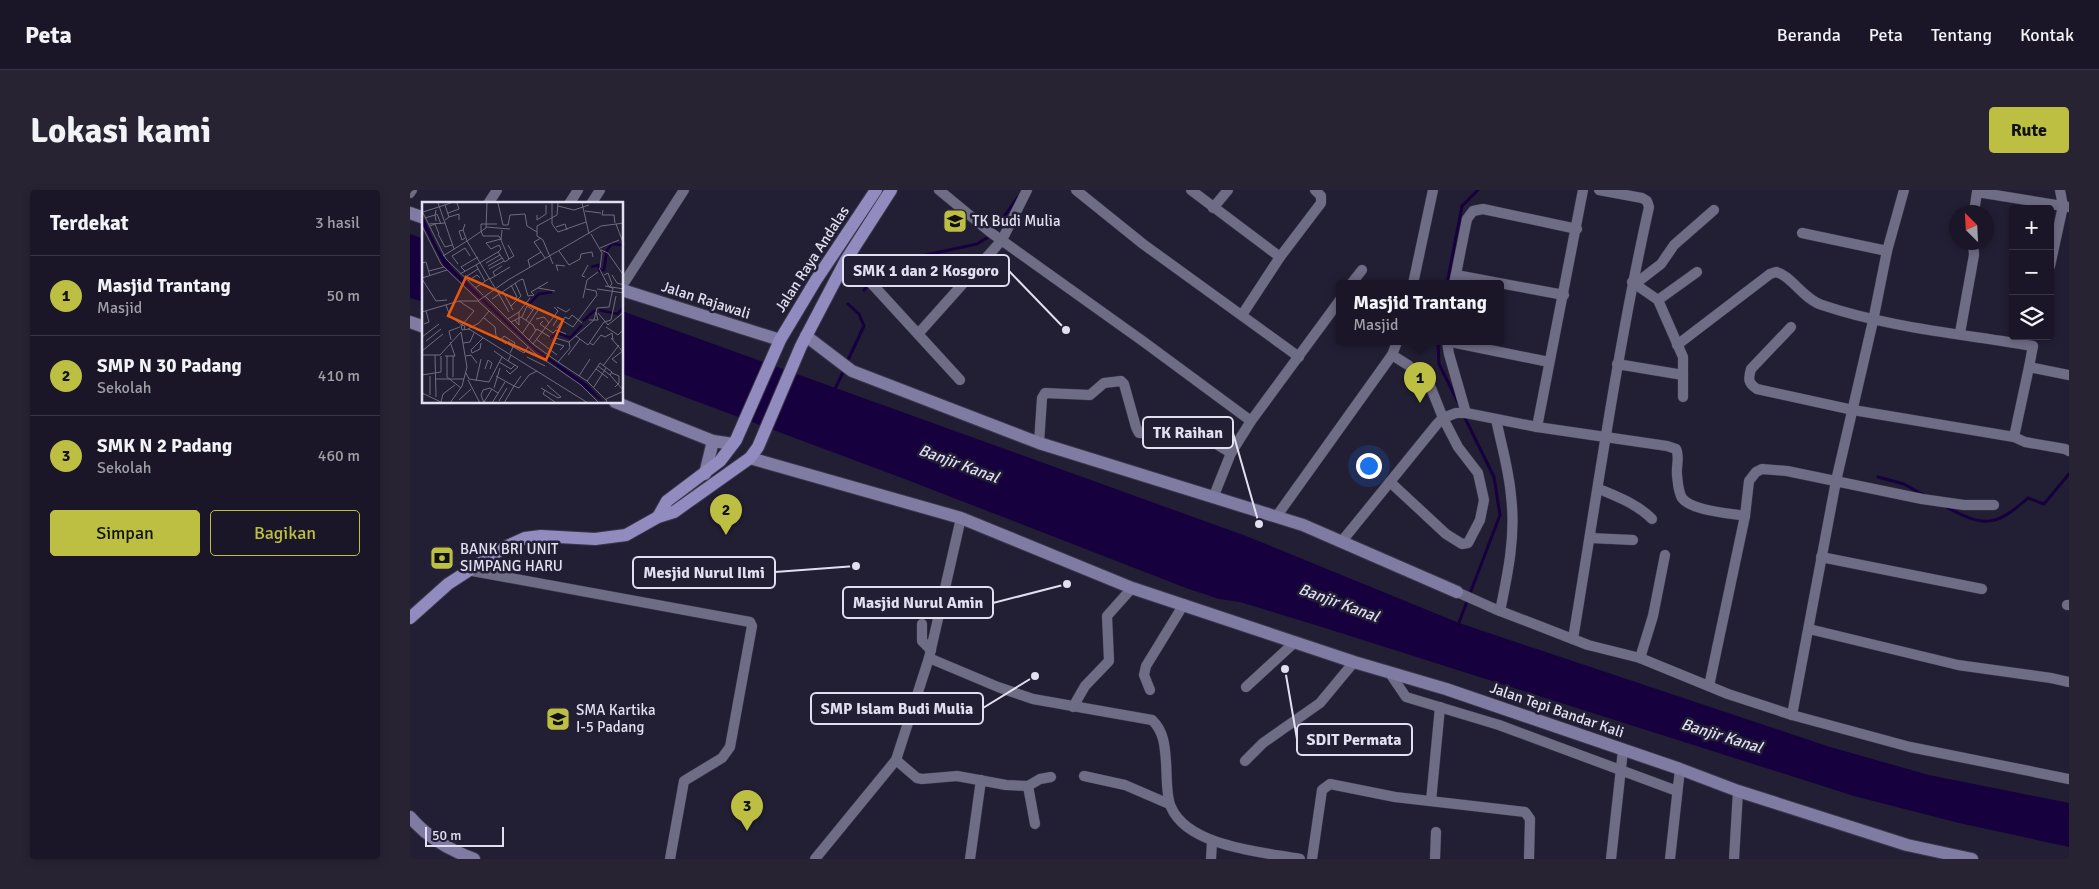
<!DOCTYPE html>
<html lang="id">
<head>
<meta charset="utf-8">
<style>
  :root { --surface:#1a1627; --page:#272333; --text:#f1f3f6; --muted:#9f9fa7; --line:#383544; --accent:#bdbf43 }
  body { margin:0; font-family:Signika,sans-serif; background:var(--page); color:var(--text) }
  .controls { position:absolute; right:15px; top:15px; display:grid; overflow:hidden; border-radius:5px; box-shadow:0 2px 8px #0003 }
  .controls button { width:45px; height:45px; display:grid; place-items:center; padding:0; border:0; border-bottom:1px solid var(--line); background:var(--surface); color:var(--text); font:25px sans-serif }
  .compass { position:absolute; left:1539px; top:15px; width:45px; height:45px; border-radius:50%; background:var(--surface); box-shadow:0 2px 8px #0003; rotate:336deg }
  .scale { position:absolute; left:15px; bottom:12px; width:79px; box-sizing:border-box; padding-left:5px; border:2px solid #e2e0f0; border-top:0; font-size:14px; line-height:18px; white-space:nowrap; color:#e2e0f0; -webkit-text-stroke:4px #221e34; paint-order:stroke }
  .you { position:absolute; left:958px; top:275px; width:18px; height:18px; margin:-12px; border:4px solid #fff; border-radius:50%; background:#1a73e8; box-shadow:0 0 0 8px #1a73e833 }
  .badge { display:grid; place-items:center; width:32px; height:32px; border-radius:50%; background:var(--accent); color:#111; font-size:16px; font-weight:700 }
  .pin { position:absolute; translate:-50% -41px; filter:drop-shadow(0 1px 2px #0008) }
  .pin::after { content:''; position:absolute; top:26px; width:18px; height:15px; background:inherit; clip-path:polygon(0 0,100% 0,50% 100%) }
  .popup { position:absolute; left:926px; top:90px; width:168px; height:65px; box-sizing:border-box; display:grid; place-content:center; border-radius:5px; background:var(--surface); filter:drop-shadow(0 1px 4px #0005); font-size:16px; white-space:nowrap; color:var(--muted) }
  .popup b { font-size:19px; color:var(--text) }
  .popup::after { content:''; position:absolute; left:50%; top:100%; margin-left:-10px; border:10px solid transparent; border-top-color:var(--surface) }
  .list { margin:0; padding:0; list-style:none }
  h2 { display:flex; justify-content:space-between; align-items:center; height:65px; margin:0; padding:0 20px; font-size:21px }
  h2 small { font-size:16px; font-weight:400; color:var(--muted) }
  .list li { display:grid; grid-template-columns:32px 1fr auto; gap:15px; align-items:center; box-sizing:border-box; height:80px; padding:0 20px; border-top:1px solid var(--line) }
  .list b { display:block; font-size:19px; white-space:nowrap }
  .list p { margin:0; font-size:16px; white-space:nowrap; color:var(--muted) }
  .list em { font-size:16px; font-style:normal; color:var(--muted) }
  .actions { display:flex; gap:10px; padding:15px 20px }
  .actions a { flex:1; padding:11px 0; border:1px solid var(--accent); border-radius:5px; text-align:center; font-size:18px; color:var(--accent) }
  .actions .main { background:var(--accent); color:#111 }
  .icon { flex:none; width:28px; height:28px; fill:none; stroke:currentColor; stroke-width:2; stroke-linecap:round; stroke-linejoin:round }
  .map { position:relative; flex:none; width:1659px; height:669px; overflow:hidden; border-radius:5px }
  header { display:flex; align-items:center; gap:30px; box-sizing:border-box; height:70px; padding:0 25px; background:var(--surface); border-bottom:1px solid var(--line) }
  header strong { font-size:24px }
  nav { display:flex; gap:28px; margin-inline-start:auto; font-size:18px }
  .intro { display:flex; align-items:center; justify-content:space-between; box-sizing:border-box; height:120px; padding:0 30px }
  h1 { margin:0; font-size:35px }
  .button { padding:12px 22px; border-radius:5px; background:var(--accent); color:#111; font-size:18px; font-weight:700 }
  main { display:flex; gap:30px; padding:0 30px }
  aside { flex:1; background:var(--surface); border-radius:5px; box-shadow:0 2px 8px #0003 }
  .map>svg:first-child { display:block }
  .water { fill:#16003e }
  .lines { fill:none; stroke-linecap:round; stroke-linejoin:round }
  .stream { stroke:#16003e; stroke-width:3 }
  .street-casing { stroke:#3b384a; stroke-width:11 }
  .secondary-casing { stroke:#3b384a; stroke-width:14 }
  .primary-casing { stroke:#3b384a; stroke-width:14 }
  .street { stroke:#6f6c86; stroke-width:10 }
  .secondary { stroke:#807ba3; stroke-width:12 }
  .primary { stroke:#928bc0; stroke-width:12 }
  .labels { text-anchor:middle; stroke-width:5; stroke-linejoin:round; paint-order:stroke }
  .poi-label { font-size:15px; fill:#e2e0f0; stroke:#221e34; text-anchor:start }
  .street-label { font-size:15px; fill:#e2e0f0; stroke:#221e34 }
  .water-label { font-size:16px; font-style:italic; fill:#dfddf1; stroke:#221e34 }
  .inset-river { fill:none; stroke:#16003e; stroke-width:2.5 }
  .inset-road { fill:none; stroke:#6f6c7f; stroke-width:1 }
  .view { fill:#e8590c; fill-opacity:0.15; stroke:#e8590c; stroke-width:2.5 }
  .inset-edge { fill:none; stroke:#e2e0f0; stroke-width:2.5 }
  .leader { fill:none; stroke:#e2e0f0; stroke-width:2 }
  .callout-dot { fill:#e2e0f0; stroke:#221e34; stroke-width:2 }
  .callout { fill:#221e34; stroke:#e2e0f0; stroke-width:2 }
  .callout-label { font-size:16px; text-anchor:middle; font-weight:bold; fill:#e2e0f0 }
</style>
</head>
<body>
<header>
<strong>Peta</strong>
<nav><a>Beranda</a><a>Peta</a><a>Tentang</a><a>Kontak</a></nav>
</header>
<div class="intro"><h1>Lokasi kami</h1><a class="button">Rute</a></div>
<main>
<aside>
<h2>Terdekat<small>3 hasil</small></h2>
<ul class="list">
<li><span class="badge">1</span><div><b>Masjid Trantang</b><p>Masjid</p></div><em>50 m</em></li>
<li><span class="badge">2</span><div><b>SMP N 30 Padang</b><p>Sekolah</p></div><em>410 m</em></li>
<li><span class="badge">3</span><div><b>SMK N 2 Padang</b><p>Sekolah</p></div><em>460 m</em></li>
</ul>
<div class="actions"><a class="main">Simpan</a><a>Bagikan</a></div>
</aside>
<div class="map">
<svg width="1659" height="669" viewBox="0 0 1659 669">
  <rect width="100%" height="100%" fill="#221e34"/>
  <g class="water">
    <polygon points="0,44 14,49 14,112 0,108"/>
    <polygon points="212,121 836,346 1049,433 1420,557 1519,585 1659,613 1659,657 1549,633 1444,606 912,437 830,412 809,409 776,398 500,291 213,184"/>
  </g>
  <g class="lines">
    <g class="stream">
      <polyline points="1037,94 1052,16 1068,0"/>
      <polyline points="454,100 472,82 506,67 567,54 580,46 608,7"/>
      <polyline points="1028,152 1029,174 1049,214"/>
      <polyline points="437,172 454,136 449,124 438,114"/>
      <polyline points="424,201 434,180"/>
      <polyline points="1468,287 1494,294 1515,306"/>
      <path d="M 1534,316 C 1574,337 1584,338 1618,308 L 1634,314 L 1659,284"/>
      <polyline points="1048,435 1090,325 1084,287 1053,224"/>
    </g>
    <g class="street-casing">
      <g id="street">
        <polyline points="529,0 580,42 734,152 841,231"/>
        <polyline points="666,0 733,54 889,167"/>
        <polyline points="781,0 870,67"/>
        <polyline points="0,3 2,0"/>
        <polyline points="78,14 87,0"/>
        <polyline points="159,14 168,0"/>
        <polyline points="181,14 190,0"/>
        <polyline points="803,18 818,0"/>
        <polyline points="1564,22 1567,2 1659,17"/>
        <polyline points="1392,43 1477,61"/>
        <polyline points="436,70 463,95 550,190"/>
        <polyline points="1640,76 1653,16 1650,0"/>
        <polyline points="1046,85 1154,105"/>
        <polyline points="941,94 952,80"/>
        <polyline points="1003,94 1023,0"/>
        <polyline points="1044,94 1057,29 1063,21 1073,19 1167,39"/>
        <polyline points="1225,94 1251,74 1264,55 1304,20"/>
        <polyline points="212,96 274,0"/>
        <polyline points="1248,110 1287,82"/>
        <polyline points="832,125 870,67 911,13 911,6 905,0"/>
        <path d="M 1381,137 L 1341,179 C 1338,189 1338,193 1347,199 L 1443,220 L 1604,247 L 1619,177 L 1659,185"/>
        <polyline points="1550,143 1564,65 1563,52"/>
        <polyline points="508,144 592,50 617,0"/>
        <polyline points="1037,152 1039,164 1056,223"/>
        <polyline points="1041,152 1139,172"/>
        <path d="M 1267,155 L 1360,84 L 1366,82 C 1381,85 1393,109 1412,115 C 1480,138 1553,144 1623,156 L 1619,177"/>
        <polyline points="1207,174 1273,185 1273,167 1248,110 1222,92"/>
        <polyline points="1273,207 1273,185"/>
        <path d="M 1086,229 C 1091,254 1099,280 1101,306 C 1106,345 1098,383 1090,421"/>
        <polyline points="1127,237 1173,0"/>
        <polyline points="1604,247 1615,252 1655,259 1659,261"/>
        <polyline points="629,253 632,208 635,203 680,205 694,193 711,191 714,194 726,237 729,243 788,245 798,249 821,263"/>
        <polyline points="980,292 1036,344 1052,354 1058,353 1070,330 1074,310 1068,283 1048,257 1033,228 1021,198 998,175 982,165"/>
        <path d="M 1189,299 C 1208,307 1227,314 1242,329"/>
        <polyline points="803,308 821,263 841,231 930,110"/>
        <polyline points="866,327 982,165 987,152"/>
        <polyline points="1180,348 1223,350"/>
        <path d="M 932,351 L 1027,234 L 1033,228 L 1046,223 L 1056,223 L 1127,237 L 1257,256 L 1266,259 C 1270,266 1266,276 1267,285 C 1268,293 1268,301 1272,308 C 1282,321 1319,323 1335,326"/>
        <polyline points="1411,367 1572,399"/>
        <polyline points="57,380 340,432 342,436 320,557 312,568 274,591 260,669"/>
        <polyline points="1047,402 1085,419 1178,455 1230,468 1318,504 1382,525 1500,557 1659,589"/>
        <polyline points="1657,415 1659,415"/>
        <polyline points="512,434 512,451 521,460"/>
        <polyline points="1399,439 1548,475 1641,488 1659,492"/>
        <path d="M 1163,449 C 1187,305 1207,160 1239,17 L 1237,11 L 1232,8 L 1189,0"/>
        <path d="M 519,468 L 588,497 L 623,509 L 742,530 C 754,541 755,557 756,572 C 757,584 756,607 761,617 C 778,657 853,662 890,669"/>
        <polyline points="1230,468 1243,426 1255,365"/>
        <polyline points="979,482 996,507 1089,535 1267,601"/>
        <polyline points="1299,496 1335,326 1339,291 1346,282 1352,279 1377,281 1512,309 1554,315 1584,315"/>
        <polyline points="836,497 885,452"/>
        <polyline points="740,500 734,485 736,476 774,414"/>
        <polyline points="663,517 675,496 699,471 697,426 722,398"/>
        <polyline points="1382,525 1426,291 1463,131 1477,61 1494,0"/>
        <polyline points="486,570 507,588 512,589 547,586 596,595 618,596 630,589 641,587"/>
        <polyline points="835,571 853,553 910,513 944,472"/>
        <polyline points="674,586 715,595 759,614"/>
        <polyline points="618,596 625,634"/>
        <polyline points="1021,611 1030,517"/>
        <polyline points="405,669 486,570 519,468 551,328"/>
        <polyline points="560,669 571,590"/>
        <polyline points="801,669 802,652"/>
        <polyline points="902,669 912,600 920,594 985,607 1115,622 1120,629 1119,669"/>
        <polyline points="1025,669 1026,642"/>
        <polyline points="1201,669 1213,560"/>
        <polyline points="1260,669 1270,579"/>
        <polyline points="1324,669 1328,601"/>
      </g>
    </g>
    <g class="secondary-casing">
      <g id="secondary">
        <polyline points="0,23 14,28"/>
        <polyline points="212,100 370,150"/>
        <polyline points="0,132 14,137"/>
        <polyline points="396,146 442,181 629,253 893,335 1047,402"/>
        <polyline points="205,212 303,251 323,254"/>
        <polyline points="340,268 551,328 722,398 944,472 1036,499 1270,579 1328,601 1497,655 1562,669"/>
        <polyline points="295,284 303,251"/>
        <path d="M 0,627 C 17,647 39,660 64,669"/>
      </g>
    </g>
    <g class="primary-casing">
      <g id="primary">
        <polyline points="248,327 257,311 310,271 326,250 370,150 406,90 466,0"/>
        <polyline points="0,428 38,394 95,357 115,348 131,346 185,349 216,345 248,327 264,322 340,268 348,257 391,156 436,70 481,0"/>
      </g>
    </g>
    <use href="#street" class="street"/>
    <use href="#secondary" class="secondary"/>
    <use href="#primary" class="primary"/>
  </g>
  <defs>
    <g id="school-square" transform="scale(1.25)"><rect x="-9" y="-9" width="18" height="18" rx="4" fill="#bdbf43" stroke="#221e34"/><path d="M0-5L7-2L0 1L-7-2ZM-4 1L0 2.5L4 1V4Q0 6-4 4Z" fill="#111"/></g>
    <g id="bank-square" transform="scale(1.25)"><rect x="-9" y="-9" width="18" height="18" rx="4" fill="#bdbf43" stroke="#221e34"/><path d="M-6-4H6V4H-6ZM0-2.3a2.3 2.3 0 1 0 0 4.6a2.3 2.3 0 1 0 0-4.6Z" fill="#111"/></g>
  </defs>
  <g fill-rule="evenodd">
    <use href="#school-square" x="545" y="31"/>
    <use href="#bank-square" x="32" y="368"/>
    <use href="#school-square" x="148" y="529"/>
  </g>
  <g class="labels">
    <g class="poi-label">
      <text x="562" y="36">TK Budi Mulia</text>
      <text x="50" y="364">BANK BRI UNIT<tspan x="50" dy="17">SIMPANG HARU</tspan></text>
      <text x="166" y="525">SMA Kartika<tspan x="166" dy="17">I-5 Padang</tspan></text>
    </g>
    <g class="street-label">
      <text transform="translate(402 69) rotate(-57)" y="5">Jalan Raya Andalas</text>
      <text transform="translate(296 110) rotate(18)" y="5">Jalan Rajawali</text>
      <text transform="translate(1147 520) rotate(19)" y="5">Jalan Tepi Bandar Kali</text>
    </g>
    <g class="water-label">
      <text transform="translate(549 273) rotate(20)" y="6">Banjir Kanal</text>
      <text transform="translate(929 412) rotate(20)" y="6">Banjir Kanal</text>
      <text transform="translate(1312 545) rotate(17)" y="6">Banjir Kanal</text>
    </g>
  </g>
  <g transform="translate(12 12)">
    <rect width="201" height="201" fill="#221e34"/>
    <path d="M 0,12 L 16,47 L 32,68 L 112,145 L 165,182 L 182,201 L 113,148 L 22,64 L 0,21 Z" fill="#16003e"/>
    <path class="inset-river" d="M 169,65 L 176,63 L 178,69 L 182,68 L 185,48 L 190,42 L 202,43M 105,104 L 117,92 L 130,90M 177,108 L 195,112 L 202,105M 161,119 L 173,108M 128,136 L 136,131 L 148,136 L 160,123"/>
    <path class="inset-road" d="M 16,1 L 32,47M 76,1 L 81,23 L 86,23 L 88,13 L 103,12 L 105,24 L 115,30M 130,1 L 130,22 L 136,30 L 164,20M 160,1 L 167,32M 136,4 L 152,8 L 167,3M 181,8 L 180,13 L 192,13 L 193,21M 0,9 L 24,57 L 61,93M 163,9 L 179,11M 1,10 L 29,1M 26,11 L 37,7 L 35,1M 115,13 L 115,18 L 124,12 L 124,3M 27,15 L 37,12 L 37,18M 3,16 L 13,13 L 14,8M 23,18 L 27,15 L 23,3M 14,19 L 13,13 L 15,12 L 19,22M 7,22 L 23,21M 43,22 L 41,28 L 45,39 L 64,26 L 65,1M 75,22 L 59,22 L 59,29 L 61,34 L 77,34 L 79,38M 194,22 L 202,43M 0,24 L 19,62 L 56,98M 8,24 L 13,22 L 17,32M 64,25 L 88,27M 134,25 L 143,22 L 145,28M 41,28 L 37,29 L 40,38 L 43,36M 16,32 L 23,45 L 30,43M 169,32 L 180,51 L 178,66M 86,43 L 92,54 L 87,57M 178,46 L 197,38M 179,48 L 186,51 L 202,74M 137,49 L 147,63 L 158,57 L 159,52 L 170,50 L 171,55M 76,50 L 79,47 L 77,43 L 69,47 L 64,41 L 79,37M 119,50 L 112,40 L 119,36M 21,54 L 45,39 L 73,86M 0,61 L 4,60 L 8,74M 64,61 L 78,53M 36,62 L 30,54 L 43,46 L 48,54M 131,62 L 121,38 L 115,34 L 115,24 L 135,13 L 136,1M 66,64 L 80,56M 108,65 L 106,58 L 119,50 L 123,56M 177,66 L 187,85 L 191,86 L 187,105 L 175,106 L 172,118 L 147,140 L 148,146 L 136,160 L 165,179 L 184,198M 67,67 L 82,59M 7,69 L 22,65M 43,69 L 39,65 L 56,55M 136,69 L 134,63 L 143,64M 38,72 L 54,63M 182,73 L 186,71 L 190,82 L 188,84M 190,73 L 195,81 L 202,83M 73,74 L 71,70 L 80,64M 163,75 L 160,74 L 166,63M 0,76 L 25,68M 42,76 L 56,67M 0,77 L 14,99 L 25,98M 68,77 L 88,65M 98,78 L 101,77 L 106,94M 46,79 L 55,73 L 58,76M 63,79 L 54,63 L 76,50 L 83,60 L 87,57 L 79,38 L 80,28M 89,83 L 95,95 L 90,97M 183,84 L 202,87M 53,86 L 68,76M 116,86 L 133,89M 74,87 L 87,110M 175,87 L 202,91M 81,90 L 91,108M 63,94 L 111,142 L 136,160M 106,94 L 112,93 L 109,90 L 126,80M 161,96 L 165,78 L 176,70M 70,97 L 98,78M 37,99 L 52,109 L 40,123M 56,99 L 114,152 L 159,183 L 177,201M 24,103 L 28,114 L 40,123M 89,104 L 99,94 L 93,81M 135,105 L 144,110 L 148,107M 0,110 L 37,99 L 56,99 L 86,78 L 179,24 L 202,21M 176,111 L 186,123 L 202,110M 100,115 L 105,104 L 111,108M 62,116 L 73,125 L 74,134 L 84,142M 86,117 L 97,110 L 108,96M 114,117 L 122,115 L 127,121M 93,118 L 97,123 L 97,110M 167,118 L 176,118 L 174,110M 121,119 L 118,122 L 131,131 L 134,128 L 144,132M 89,120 L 99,115 L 111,123 L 114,129M 182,120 L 189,118 L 194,94M 2,122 L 7,120 L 4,109M 131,124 L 136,116 L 151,125 L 175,93 L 174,89 L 164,87M 184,125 L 196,133 L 202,127M 135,126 L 143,115 L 147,117 L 150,113 L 160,121M 46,127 L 57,121 L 67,109M 42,128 L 43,124 L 39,123 L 40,128 L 47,127 L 166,201M 100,132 L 116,108 L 113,105 L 104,118M 154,134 L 166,143 L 182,120M 0,135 L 17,122M 189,136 L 202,151M 114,137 L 135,153M 29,138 L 27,129 L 38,125M 79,138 L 82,134 L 93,141 L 88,151M 107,138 L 115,127 L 128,135M 4,139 L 19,127M 87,139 L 86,142 L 102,151 L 106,145M 41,141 L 48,140 L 52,131M 59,141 L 58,147 L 50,151 L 49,148 L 61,136M 168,141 L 171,143 L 179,133 L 183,135 L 190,131 L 191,138M 111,142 L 136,109 L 132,105M 138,148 L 142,144 L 132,141 L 134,136 L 147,140M 0,149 L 21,132M 72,149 L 86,159M 0,153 L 18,153 L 39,130M 13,153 L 14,195M 146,153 L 158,137M 23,154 L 33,154 L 28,140M 25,154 L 25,175 L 39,186M 31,154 L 31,175M 44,154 L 49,153 L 55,161M 105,155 L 123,164M 77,160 L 89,167 L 93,163M 195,161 L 190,157 L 202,148M 176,164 L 178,161 L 190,170M 181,164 L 197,143M 63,167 L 66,158 L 70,161 L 68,167M 174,167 L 176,164 L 188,173 L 190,170M 84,168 L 88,172 L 96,165 L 86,159 L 89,153M 44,171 L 47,177 L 67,180 L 80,155M 190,171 L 197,174 L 197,181 L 193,185M 0,173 L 19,170 L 19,154M 188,173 L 202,189M 74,174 L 92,184 L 99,174M 157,174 L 168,157M 13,177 L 42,177M 46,178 L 58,201M 54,179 L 59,157M 165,179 L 174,167 L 186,176M 172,185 L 184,166M 72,186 L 78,166M 119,186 L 136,196 L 139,195 L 125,183M 123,188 L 121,192 L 133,200M 0,191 L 21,201M 8,193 L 8,174M 37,198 L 49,187M 77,199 L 85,186M 19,200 L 21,192 L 33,183M 62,200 L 70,187M 28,201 L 40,184 L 45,165 L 39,130M 62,201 L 59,193 L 61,188 L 68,186 L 76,191M 70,201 L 83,180M 82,201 L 92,184 L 97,186 L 107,173 L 115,169M 185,201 L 184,197 L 202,189"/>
    <path class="view" d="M 44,75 L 141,118 L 124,158 L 26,114 Z"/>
    <rect width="201" height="201" class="inset-edge"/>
  </g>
  <path class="leader" d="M656 140L599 81M849 334L823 243M446 376L365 382M657 394L583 413M625 486L573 518M875 479L887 549"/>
  <g class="callout-dot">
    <circle cx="656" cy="140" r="5"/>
    <circle cx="849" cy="334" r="5"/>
    <circle cx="446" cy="376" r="5"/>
    <circle cx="657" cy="394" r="5"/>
    <circle cx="625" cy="486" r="5"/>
    <circle cx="875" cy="479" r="5"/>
  </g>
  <g class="callout">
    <rect x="433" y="65" width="166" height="31" rx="5"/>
    <rect x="733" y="227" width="90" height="31" rx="5"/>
    <rect x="223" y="367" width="142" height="31" rx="5"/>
    <rect x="433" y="397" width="150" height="31" rx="5"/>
    <rect x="401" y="503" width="172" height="31" rx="5"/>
    <rect x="887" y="534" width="115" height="31" rx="5"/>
  </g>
  <g class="callout-label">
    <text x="516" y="86">SMK 1 dan 2 Kosgoro</text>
    <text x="778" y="248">TK Raihan</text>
    <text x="294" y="388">Mesjid Nurul Ilmi</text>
    <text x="508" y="418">Masjid Nurul Amin</text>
    <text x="487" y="524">SMP Islam Budi Mulia</text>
    <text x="944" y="555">SDIT Permata</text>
  </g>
</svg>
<div class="controls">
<button>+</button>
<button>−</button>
<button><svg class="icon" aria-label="layers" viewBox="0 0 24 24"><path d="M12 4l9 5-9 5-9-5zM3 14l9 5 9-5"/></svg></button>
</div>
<svg class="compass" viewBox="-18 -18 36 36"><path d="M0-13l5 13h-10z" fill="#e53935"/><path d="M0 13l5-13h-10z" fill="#9f9fa7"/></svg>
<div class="scale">50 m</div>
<div class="you"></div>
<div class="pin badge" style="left:1010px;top:213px">1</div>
<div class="popup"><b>Masjid Trantang</b>Masjid</div>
<div class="pin badge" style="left:316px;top:345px">2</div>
<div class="pin badge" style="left:337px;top:641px">3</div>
</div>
</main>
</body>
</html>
